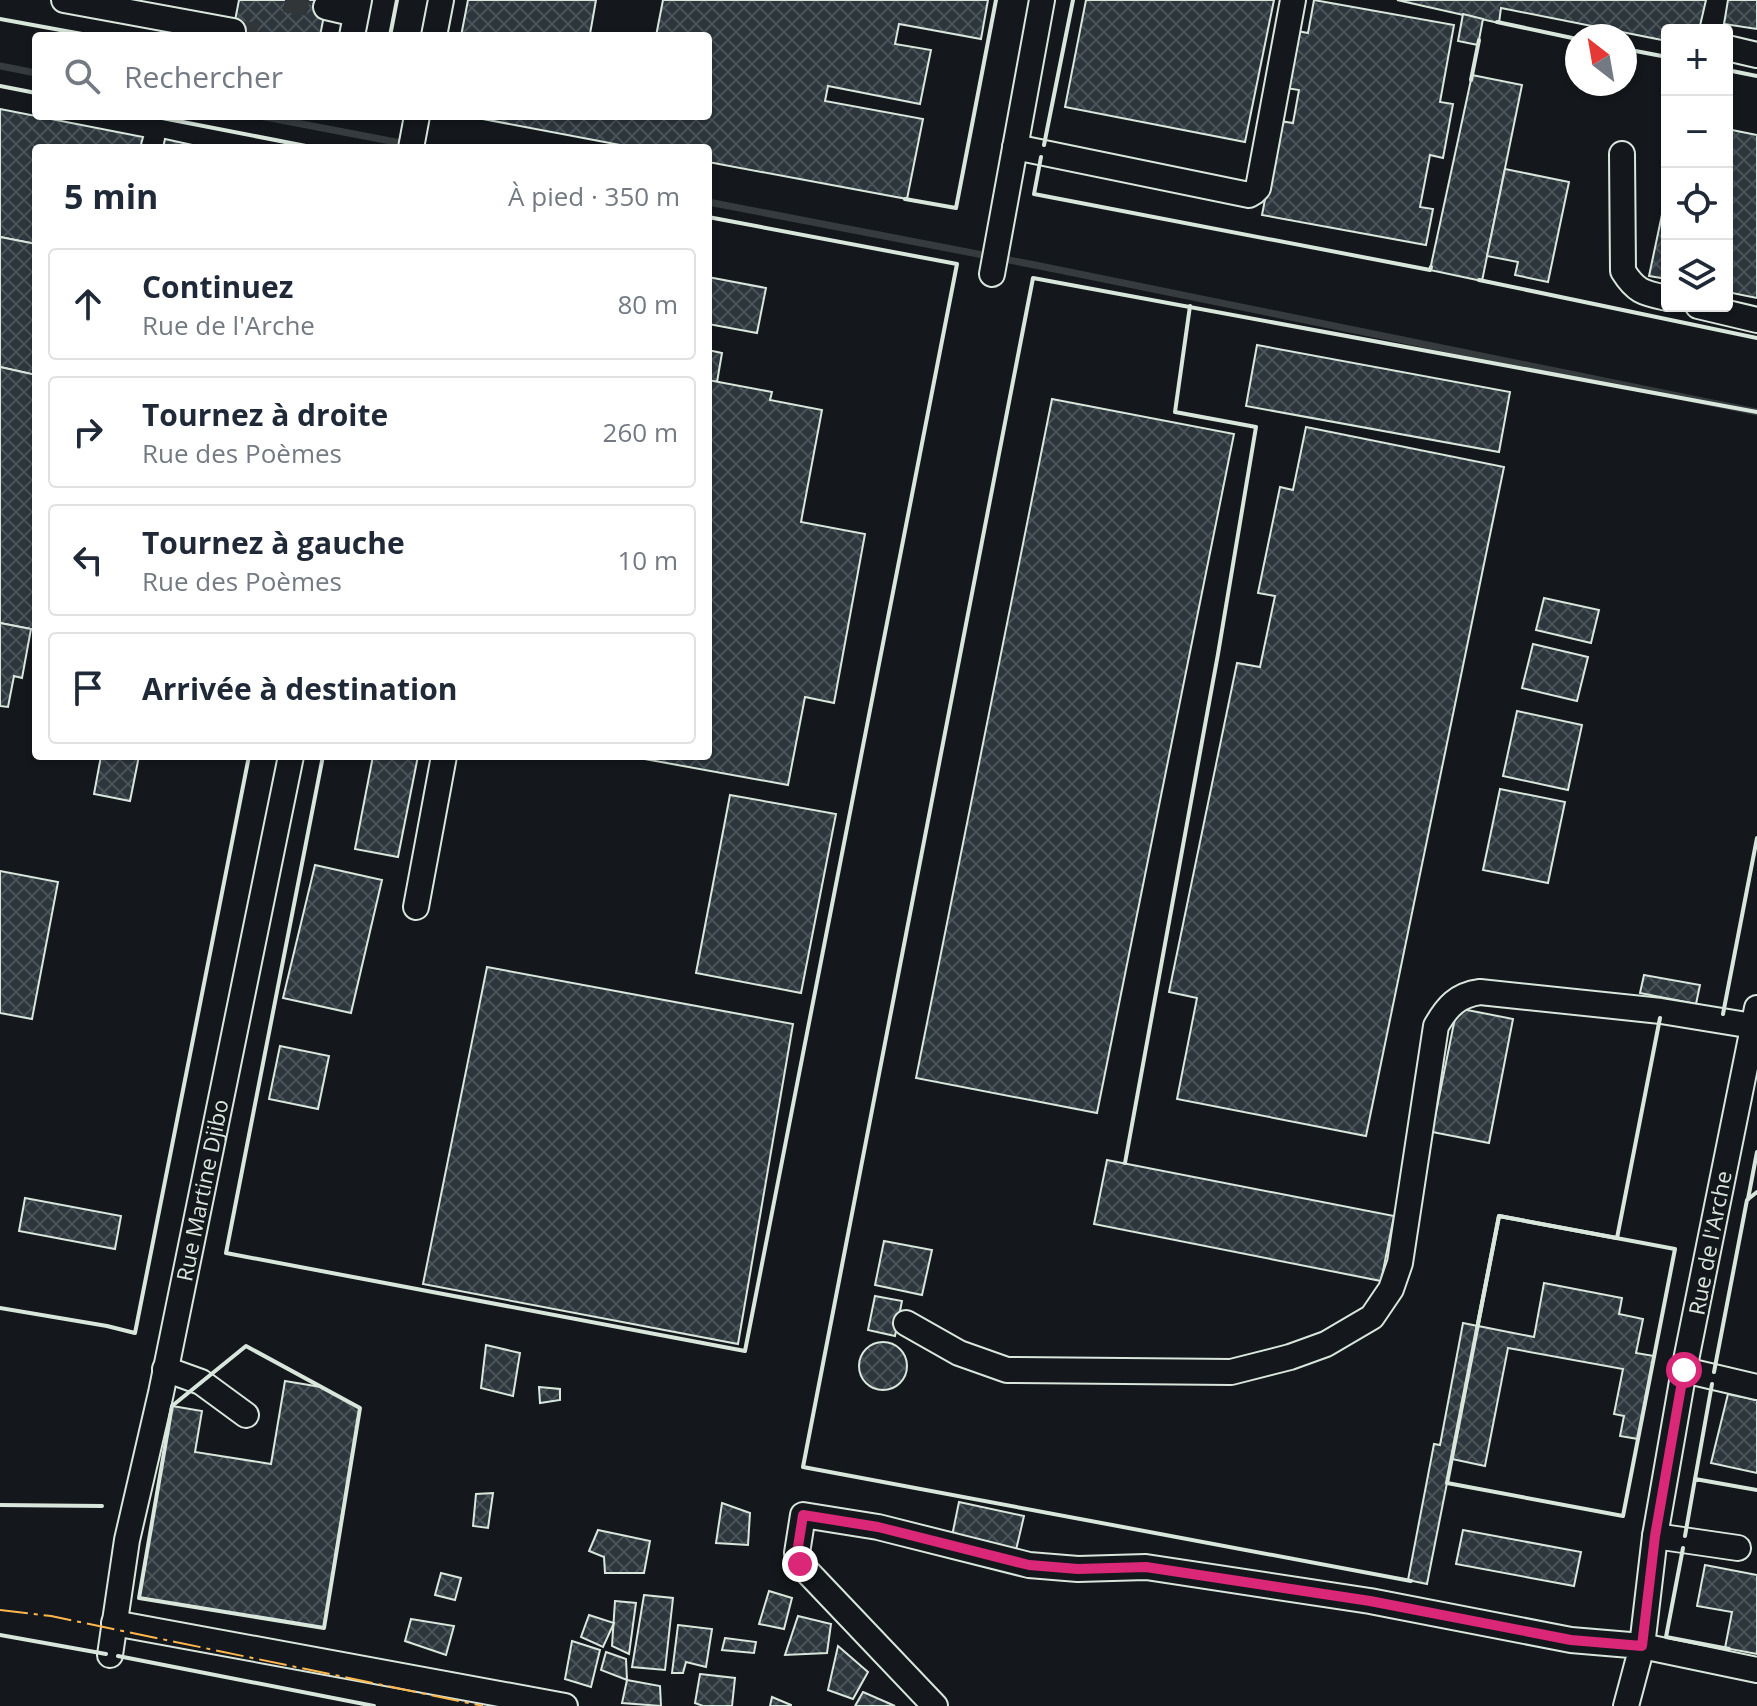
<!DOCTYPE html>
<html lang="fr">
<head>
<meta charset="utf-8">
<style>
  :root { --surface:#fff; --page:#f2f2f3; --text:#1f2937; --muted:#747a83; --line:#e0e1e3 }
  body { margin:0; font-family:"Open Sans",sans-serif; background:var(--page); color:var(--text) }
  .controls { position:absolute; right:24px; top:24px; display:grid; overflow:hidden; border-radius:8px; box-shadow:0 2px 6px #0004 }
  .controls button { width:72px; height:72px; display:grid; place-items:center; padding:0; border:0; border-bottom:2px solid var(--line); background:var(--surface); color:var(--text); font:40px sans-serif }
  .compass { position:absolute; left:1565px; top:24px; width:72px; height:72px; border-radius:50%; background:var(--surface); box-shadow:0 2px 6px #0004; rotate:329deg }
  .stop { position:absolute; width:24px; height:24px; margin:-18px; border:6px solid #db2777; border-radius:50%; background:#fff }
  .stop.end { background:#db2777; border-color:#fff; box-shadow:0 2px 8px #0008 }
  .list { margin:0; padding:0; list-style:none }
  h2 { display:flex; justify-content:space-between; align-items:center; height:104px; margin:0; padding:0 32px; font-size:34px }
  h2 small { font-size:26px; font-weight:400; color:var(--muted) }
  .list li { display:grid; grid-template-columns:52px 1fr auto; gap:24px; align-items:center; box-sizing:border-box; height:112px; margin:0 16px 16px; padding:0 16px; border:2px solid var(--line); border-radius:8px }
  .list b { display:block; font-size:30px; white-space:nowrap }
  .list p { margin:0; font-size:26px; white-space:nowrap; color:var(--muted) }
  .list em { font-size:26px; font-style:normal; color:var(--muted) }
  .icon { flex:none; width:44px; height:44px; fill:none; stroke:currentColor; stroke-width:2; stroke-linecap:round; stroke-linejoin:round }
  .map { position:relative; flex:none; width:1757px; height:1706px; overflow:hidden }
  .search { position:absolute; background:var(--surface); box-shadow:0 2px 6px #0004; left:32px; top:32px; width:680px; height:88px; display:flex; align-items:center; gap:20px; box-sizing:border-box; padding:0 28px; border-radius:8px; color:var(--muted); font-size:30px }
  .panel { position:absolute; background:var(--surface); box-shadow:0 2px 6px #0004; left:32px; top:144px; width:680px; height:616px; border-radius:8px }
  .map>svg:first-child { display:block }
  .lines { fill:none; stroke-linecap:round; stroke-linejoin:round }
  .stream { stroke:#363b3e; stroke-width:7 }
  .building { fill:url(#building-cross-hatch); stroke:#d8e6dc; stroke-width:2 }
  .minor-tunnel { stroke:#313739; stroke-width:24; stroke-dasharray:24 12; stroke-linecap:butt }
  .minor-casing { stroke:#d8e6dc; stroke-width:28 }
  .minor { stroke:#14181c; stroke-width:24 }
  .wall { stroke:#d8e6dc; stroke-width:4 }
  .power { stroke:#ffb74d; stroke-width:2; stroke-dasharray:28 6 4 6; stroke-linecap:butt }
  .route { stroke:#db2777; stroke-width:10 }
  .labels { text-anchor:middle; stroke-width:6; stroke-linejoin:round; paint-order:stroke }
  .street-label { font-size:22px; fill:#d8e6dc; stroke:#14181c }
</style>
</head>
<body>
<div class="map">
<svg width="1757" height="1706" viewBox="0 0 1757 1706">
  <defs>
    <pattern id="building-cross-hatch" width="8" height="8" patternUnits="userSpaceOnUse" patternTransform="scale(2)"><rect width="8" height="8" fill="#2c363c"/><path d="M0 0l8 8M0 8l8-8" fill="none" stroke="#4a5358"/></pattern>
  </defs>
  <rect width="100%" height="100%" fill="#14181c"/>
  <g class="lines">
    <g class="stream">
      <polyline points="0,66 36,73"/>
      <polyline points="260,116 427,148"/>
      <polyline points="708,202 1035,265 1757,412"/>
    </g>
  </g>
  <g class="building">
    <polygon points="239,0 327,0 320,36 232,36"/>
    <polygon points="468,0 596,0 590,34 601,36 461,36"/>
    <polygon points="663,0 988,0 981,39 899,24 895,44 931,50 920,104 828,86 825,101 923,119 907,199 708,162 708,148 636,148 467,116 708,116 708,36 656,36"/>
    <polygon points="1086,0 1274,0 1245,142 1065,107"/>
    <polygon points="1314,0 1454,25 1440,102 1453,104 1443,158 1430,155 1420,207 1433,209 1426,245 1262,215 1280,121 1293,123 1299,90 1286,88 1297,31 1308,33"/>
    <polygon points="1397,0 1706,0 1699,30 1667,30 1667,41 1501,8 1499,23"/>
    <polygon points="1728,0 1757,0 1757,29 1724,24"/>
    <polygon points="1463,14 1483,19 1478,45 1458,41"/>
    <polygon points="1472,75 1522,85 1482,281 1430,270"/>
    <polygon points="0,109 143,137 140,148 36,148 36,244 0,237"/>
    <polygon points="1727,129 1757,135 1757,298 1727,292"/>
    <polygon points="165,139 206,148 163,148"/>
    <polygon points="1505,169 1569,182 1548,282 1515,275 1518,262 1487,256"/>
    <polygon points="1667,191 1667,279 1649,276"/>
    <polygon points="0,237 36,244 36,375 0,367"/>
    <polygon points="708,277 766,288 757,333 708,324"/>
    <polygon points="1257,345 1510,392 1499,452 1246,406"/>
    <polygon points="708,350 722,353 717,382 708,380"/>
    <polygon points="0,367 36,375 36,630 0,623"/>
    <polygon points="708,380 772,392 770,400 822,410 801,522 865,534 834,703 805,697 788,785 628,756 708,756"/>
    <polygon points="1052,399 1234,434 1097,1113 916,1078"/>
    <polygon points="1306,427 1504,467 1366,1136 1177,1099 1197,998 1169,992 1237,663 1260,667 1275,596 1258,593 1280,487 1293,490"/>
    <polygon points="1544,598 1599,610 1591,643 1536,630"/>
    <polygon points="0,623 31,629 22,678 14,676 8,707 0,706"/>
    <polygon points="1533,644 1588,657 1577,701 1522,688"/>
    <polygon points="1517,711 1582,725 1568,790 1503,776"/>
    <polygon points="101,756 139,756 130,801 94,794"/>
    <polygon points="373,756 418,756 398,857 355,849"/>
    <polygon points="1500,789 1565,802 1548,883 1483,870"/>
    <polygon points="730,795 836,814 801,993 696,973"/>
    <polygon points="315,865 382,880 351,1013 283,998"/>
    <polygon points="0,871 58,882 32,1019 0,1013"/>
    <polygon points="487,967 793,1024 738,1344 423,1284"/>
    <polygon points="1644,975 1700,985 1696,1004 1640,993"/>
    <polygon points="1457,1008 1513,1019 1489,1143 1432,1132"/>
    <polygon points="280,1046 329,1056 318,1109 269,1099"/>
    <polygon points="1107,1160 1394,1216 1381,1281 1094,1224"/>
    <polygon points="25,1198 121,1216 115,1249 19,1231"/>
    <polygon points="884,1241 932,1250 922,1295 875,1285"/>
    <polygon points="1544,1283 1622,1298 1619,1314 1643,1319 1636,1353 1654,1356 1638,1439 1620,1436 1624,1416 1614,1414 1623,1369 1508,1348 1485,1466 1452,1459 1478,1326 1534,1337"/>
    <polygon points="875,1296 902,1301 895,1336 868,1330"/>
    <polygon points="1463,1323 1478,1326 1427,1584 1408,1580 1434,1444 1440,1445"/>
    <circle cx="883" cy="1366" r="24"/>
    <polygon points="486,1345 520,1353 513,1396 481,1388"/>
    <polygon points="285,1381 321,1387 360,1408 324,1628 139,1598 172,1406 202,1411 195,1452 271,1464"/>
    <polygon points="539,1387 560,1389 560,1400 540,1403"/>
    <polygon points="1728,1394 1757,1400 1757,1473 1711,1463"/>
    <polygon points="493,1493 488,1528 473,1526 476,1494"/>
    <polygon points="959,1502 1024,1516 1016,1550 952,1536"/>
    <polygon points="722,1503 750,1513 748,1545 716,1543"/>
    <polygon points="598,1530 650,1541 644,1573 605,1573 604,1557 589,1551"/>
    <polygon points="1463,1530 1581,1552 1574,1586 1456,1564"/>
    <polygon points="1705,1565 1757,1575 1757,1654 1725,1648 1732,1612 1697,1606"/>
    <polygon points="441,1573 461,1578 455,1600 435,1595"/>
    <polygon points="769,1591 792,1598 784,1629 759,1624"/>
    <polygon points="644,1595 673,1598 665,1670 632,1667"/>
    <polygon points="615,1601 636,1603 629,1654 612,1646"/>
    <polygon points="589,1615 614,1623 603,1647 581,1637"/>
    <polygon points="798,1616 831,1624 827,1653 785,1655"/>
    <polygon points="411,1619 454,1626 446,1655 405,1641"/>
    <polygon points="678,1625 712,1629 706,1667 686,1662 683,1673 672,1673"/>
    <polygon points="725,1638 756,1642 754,1653 722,1650"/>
    <polygon points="572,1641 600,1650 591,1687 565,1679"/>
    <polygon points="838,1646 868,1672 853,1699 828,1690"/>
    <polygon points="606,1652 626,1659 627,1680 601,1670"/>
    <polygon points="700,1674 735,1678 732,1706 703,1706 695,1703"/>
    <polygon points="627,1680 660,1686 661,1706 622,1703"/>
    <polygon points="863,1692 895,1706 855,1706"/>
    <polygon points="772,1697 791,1705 791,1706 770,1706"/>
  </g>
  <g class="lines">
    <g class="minor-tunnel">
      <polyline points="285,0 326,7"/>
      <polyline points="233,31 260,36"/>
    </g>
    <g class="minor-casing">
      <g id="minor">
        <polyline points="64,0 233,31"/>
        <polyline points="326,7 356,14"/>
        <polyline points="352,36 359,0"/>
        <polyline points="434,36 441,0"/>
        <polyline points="1727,48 1757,55"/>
        <polyline points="1015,147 1249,195 1254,192 1258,188 1293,0"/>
        <polyline points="411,148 417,116"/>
        <path d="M 1622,154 L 1623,271 C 1636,292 1644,293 1667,298"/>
        <polyline points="992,274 1042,0"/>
        <polyline points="1698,306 1757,320"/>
        <polyline points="416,907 444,756"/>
        <polyline points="1757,1008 1684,1370 1655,1536 1642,1646 1757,1670"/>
        <path d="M 906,1323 L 959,1353 L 1007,1370 L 1231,1372 L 1290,1357 L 1326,1344 L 1372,1317 L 1391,1289 L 1400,1263 L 1436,1026 C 1447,1007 1457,995 1480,992 L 1661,1011 L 1753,1026"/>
        <polyline points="165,1369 201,1382 246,1415"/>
        <polyline points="1684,1370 1757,1387"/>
        <polyline points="1655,1536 1738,1548"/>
        <polyline points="114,1623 565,1706"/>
        <path id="s1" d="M 110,1655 L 127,1540 L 161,1393 L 291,756"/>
        <polyline points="935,1706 800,1564 797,1553 803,1515 878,1527 1029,1565 1078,1569 1146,1567 1370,1601 1571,1640 1642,1646 1626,1706"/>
      </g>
    </g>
    <use href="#minor" class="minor"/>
    <g class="wall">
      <polyline points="0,19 93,36"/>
      <polyline points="1497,22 1577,39"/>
      <polyline points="390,36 397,0"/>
      <polyline points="1625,49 1667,57"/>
      <polyline points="1727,70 1757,76"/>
      <polyline points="1471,80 1479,40"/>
      <polyline points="0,86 36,93"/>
      <polyline points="152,116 316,148"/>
      <polyline points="1044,145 1073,0"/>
      <polyline points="1041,157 1034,194 1430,270 1431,267"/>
      <polyline points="905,199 956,208 996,0"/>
      <polyline points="1479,280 1757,338"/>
      <polyline points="323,756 226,1253 745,1351 957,264 708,217"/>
      <polyline points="1723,1014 1757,838"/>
      <polyline points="1125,1163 1218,654 1256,427 1175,412 1190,306"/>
      <polyline points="1748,1199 1757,1152"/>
      <polygon points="1499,1216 1675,1249 1623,1516 1447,1483"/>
      <polyline points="0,1308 107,1326 135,1333 249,756"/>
      <polyline points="1477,1329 1499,1216 1617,1238 1660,1018"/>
      <polygon points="246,1346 360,1408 324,1628 139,1598 172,1406"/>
      <polyline points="1714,1372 1747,1200 1757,1192"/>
      <polyline points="1712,1384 1695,1479 1757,1490"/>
      <polyline points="0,1505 102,1506"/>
      <polyline points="1685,1536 1695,1479 1698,1480"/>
      <polyline points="1683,1548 1666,1637 1729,1649"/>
      <polyline points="1411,1581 803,1467 1033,278 1757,412"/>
      <polyline points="0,1635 106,1654"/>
      <polyline points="118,1656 374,1706"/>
    </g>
    <polyline class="power" points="0,1610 51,1616 483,1706"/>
  </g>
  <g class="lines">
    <polyline class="route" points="800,1564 797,1553 803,1515 878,1527 1029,1565 1078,1569 1146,1567 1370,1601 1571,1640 1642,1646 1655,1536 1684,1370"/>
  </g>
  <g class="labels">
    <g class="street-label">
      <text dy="8" stroke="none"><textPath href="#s1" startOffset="474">Rue Martine Djibo</textPath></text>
      <text transform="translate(1710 1243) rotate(-79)" y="8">Rue de l'Arche</text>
    </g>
  </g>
</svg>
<div class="controls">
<button>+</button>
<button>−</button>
<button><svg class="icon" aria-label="locate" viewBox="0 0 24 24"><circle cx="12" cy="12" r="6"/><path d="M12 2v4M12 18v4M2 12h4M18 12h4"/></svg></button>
<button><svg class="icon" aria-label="layers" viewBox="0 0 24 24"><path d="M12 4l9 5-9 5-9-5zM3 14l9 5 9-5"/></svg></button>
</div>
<svg class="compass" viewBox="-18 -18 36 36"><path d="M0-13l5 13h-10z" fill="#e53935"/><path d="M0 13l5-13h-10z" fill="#747a83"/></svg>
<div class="stop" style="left:1684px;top:1370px"></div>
<div class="stop end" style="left:800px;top:1564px"></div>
<div class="search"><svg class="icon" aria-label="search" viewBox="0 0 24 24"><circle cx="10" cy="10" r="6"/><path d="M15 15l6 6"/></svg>Rechercher</div>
<section class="panel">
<h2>5 min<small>À pied · 350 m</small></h2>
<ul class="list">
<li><svg class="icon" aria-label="ahead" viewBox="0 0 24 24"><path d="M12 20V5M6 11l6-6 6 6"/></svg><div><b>Continuez</b><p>Rue de l'Arche</p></div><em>80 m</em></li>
<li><svg class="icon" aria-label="right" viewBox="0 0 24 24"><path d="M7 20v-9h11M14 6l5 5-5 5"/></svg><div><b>Tournez à droite</b><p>Rue des Poèmes</p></div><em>260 m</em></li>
<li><svg class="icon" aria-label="left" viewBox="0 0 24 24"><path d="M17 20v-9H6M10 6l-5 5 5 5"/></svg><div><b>Tournez à gauche</b><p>Rue des Poèmes</p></div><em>10 m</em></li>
<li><svg class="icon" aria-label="arrive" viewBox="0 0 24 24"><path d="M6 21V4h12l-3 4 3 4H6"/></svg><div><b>Arrivée à destination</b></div></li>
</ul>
</section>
</div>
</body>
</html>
